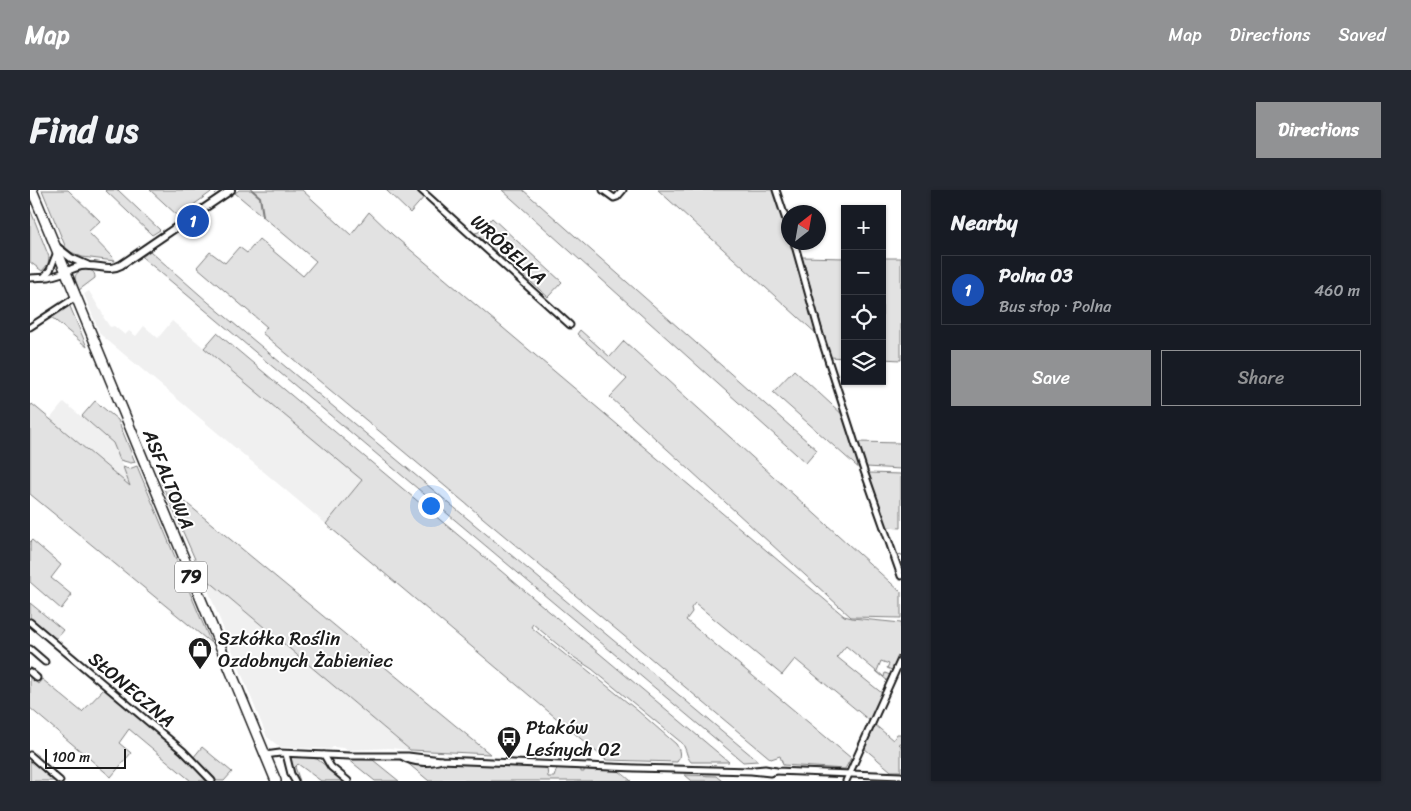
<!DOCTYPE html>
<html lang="en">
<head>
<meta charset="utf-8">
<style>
  :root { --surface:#171b24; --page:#242831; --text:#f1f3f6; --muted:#9ea1a6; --line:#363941; --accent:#919294 }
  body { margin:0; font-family:Sriracha,sans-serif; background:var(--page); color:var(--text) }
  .controls { position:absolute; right:15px; top:15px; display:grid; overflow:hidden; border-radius:0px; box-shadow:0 1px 4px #0004 }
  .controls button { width:45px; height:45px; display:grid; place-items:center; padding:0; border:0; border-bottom:1px solid var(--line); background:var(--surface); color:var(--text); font:25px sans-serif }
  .compass { position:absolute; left:751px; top:15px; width:45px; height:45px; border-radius:50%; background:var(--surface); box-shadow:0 1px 4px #0004; rotate:31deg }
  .scale { position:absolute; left:15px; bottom:12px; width:81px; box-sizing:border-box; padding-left:5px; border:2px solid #1c1c1c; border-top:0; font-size:14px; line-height:18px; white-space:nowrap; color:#1c1c1c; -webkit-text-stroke:4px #fff; paint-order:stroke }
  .you { position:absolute; left:400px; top:315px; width:18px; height:18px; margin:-12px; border:4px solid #fff; border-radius:50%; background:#1a73e8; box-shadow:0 0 0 8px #1a73e833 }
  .badge { display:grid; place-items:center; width:32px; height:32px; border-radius:50%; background:var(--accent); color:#fff; font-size:16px; font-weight:700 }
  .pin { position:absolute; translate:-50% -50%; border:2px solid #fff; box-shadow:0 1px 5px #0006 }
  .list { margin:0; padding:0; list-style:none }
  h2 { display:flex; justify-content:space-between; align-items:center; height:65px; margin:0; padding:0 20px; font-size:21px }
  h2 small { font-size:16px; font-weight:400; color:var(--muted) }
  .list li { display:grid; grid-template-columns:32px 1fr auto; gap:15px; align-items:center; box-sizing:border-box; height:70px; margin:0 10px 10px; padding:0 10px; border:1px solid var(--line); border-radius:0px }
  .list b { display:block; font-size:19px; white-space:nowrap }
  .list p { margin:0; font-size:16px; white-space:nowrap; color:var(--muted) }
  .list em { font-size:16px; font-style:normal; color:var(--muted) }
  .actions { display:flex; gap:10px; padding:15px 20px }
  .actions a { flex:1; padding:11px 0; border:1px solid var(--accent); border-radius:0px; text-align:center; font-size:18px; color:var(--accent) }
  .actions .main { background:var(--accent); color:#fff }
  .icon { flex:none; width:28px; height:28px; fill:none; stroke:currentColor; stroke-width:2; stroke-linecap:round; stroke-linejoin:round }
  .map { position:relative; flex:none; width:871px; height:591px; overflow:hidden; border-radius:0px }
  header { display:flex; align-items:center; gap:30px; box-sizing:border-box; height:70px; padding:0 25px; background:var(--accent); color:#fff }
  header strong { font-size:24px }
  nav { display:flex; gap:28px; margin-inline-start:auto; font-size:18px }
  .intro { display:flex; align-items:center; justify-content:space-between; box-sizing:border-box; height:120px; padding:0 30px }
  h1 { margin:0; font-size:35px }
  .button { padding:12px 22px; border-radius:0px; background:var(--accent); color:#fff; font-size:18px; font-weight:700 }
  main { display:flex; gap:30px; padding:0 30px }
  aside { flex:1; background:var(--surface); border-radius:0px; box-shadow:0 1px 4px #0004 }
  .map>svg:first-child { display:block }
  .built { fill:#f0f0f0 }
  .green { fill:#e2e2e2; stroke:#7f7f7f }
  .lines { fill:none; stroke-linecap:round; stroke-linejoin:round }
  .stream { stroke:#7a7a7a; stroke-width:2 }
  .minor-casing { stroke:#1c1c1c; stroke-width:9 }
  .tertiary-casing { stroke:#1c1c1c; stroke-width:10 }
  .primary-casing { stroke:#1c1c1c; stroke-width:12 }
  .minor { stroke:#fff; stroke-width:5 }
  .tertiary { stroke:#fff; stroke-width:6 }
  .primary { stroke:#fff; stroke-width:9 }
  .labels { text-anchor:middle; stroke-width:4; stroke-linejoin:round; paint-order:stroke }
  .shield { fill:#fff; stroke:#606060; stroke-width:1 }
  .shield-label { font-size:18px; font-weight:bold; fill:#1c1c1c }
  .street-label { font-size:19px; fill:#1c1c1c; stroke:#fff }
  .poi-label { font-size:19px; fill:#1c1c1c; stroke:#fff; text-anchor:start }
</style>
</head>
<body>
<header>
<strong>Map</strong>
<nav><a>Map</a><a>Directions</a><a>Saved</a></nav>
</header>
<div class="intro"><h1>Find us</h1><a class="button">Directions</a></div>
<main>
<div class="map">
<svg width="871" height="591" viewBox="0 0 871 591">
  <rect width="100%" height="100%" fill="#fff"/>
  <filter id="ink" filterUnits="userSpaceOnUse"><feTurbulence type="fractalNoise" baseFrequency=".02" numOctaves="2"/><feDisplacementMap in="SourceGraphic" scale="10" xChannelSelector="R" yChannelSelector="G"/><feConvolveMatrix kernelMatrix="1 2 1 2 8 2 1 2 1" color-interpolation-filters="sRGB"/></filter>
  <g filter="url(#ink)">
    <g class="built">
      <polygon points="59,101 74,126 73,127 80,137 84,136 95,145 99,141 106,146 114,136 128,148 142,131 332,290 296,334 70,144 54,104"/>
      <polygon points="34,212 83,253 101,297 20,229"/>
      <polygon points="172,385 380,560 360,558 317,560 314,558 303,557 301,559 250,557 237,547"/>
    </g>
    <g class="green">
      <polygon points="12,0 38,0 70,31 58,42 84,69 85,71 52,67 41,62 36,58"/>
      <polygon points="75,0 88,0 130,40 122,45"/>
      <polygon points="120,0 184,0 148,26"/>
      <polygon points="209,0 272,0 321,45 339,22 363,45 814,426 822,428 871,433 871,463 864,481 857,478 859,474 851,471 847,481 854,487 855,483 860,485 859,492 816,456 807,467 853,504 840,531 765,469 752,485 665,413 661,418 662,422 656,430 821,568 815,579 753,575 750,566 741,569 232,143 237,137 167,77 180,62 195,73 209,57 217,63 229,49 273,86 286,71 205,3"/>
      <polygon points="356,0 387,0 395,6 380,23"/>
      <polygon points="472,0 493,0 787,260 776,273"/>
      <polygon points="628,0 745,0 758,42 758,52 761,53 789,146"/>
      <polygon points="0,19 19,67 18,74 12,81 0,72"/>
      <polygon points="462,28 532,92 518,107 445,43 449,42"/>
      <polygon points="120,61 178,112 728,571 713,572 112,67"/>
      <polygon points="772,67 815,68 815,168 800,167"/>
      <polygon points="852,68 871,68 871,170 852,169"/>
      <path d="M 55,79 C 61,80 65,81 65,88 L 49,100 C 44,89 42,83 55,79 Z"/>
      <polygon points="39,114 57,157 20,126"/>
      <polygon points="550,140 580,167 594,151 871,402 871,428 821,427 580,207 597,189 547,144"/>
      <path d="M 187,143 L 699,572 L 661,572 C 656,566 657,560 652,553 L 562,479 L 539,464 L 503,434 L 501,437 L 538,467 L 550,474 L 608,521 L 646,554 C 650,560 651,566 647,572 L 576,570 L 296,334 L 332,290 L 174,158 Z"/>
      <polygon points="764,180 814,226 832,281 743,202"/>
      <polygon points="65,211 88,230 105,272 101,273 90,270 83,253 52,226"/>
      <polygon points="2,214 100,296 93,277 99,279 107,276 181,453 0,304 0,217"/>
      <polygon points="828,252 871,253 871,279 836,277"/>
      <polygon points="838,283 871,284 871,338 856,337"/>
      <polygon points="131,292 460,564 380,560 172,385"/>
      <polygon points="2,350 31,375 21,388 42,405 31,419 0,392 0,352"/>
      <polygon points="0,413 33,440 24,451 0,431"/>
      <polygon points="0,487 8,494 12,489 52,522 75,498 156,566 180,591 161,591 99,539 89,553 101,563 81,587 0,518"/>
      <polygon points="844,534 863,550 867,544 871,544 871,554 869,554 871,556 871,581 861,581 834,558"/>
      <polygon points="172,557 202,582 194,591 187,591 163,568"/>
      <polygon points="265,566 287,569 315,591 291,591 268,574 265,577 270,591 268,591 260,572 261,568"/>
      <polygon points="318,569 343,570 369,591 345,591"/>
      <polygon points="0,570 24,591 0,591"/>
      <path d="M 375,571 L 386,573 L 510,576 L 517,578 L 518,587 L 524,587 L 527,578 L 551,579 L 551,582 L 554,582 L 554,579 L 566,581 L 567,579 C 588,580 584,576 601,591 L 399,591 Z"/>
      <polygon points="655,585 686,586 692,591 662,591"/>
    </g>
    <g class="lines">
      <g class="stream">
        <polyline points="222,0 230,7 233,26"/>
        <polyline points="867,365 871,365"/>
      </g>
      <g class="minor-casing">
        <g id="minor">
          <polyline points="391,0 540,135"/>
          <polyline points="573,0 584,8 587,7 593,0"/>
          <polyline points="746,0 758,36"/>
          <polyline points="764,52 790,145 834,281 871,386"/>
          <polyline points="14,87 20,80 27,62"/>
          <polyline points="0,88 19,87 36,82"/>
          <polyline points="0,137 46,107"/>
          <polyline points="0,432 153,561 182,591"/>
          <polyline points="0,459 15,472"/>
          <polyline points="0,482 7,488"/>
          <polyline points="256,564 261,584 265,591"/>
          <polyline points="0,565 30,591"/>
          <polyline points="235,565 250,563 319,566 378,566 411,570 605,578 721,581 740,583 746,581"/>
          <polyline points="294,565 301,577 318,591"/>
          <path d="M 373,567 C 382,573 402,574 411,570"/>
          <polyline points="724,580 735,579 746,581 871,586"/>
          <polyline points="816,591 871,469"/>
        </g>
      </g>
      <g class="tertiary-casing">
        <g id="tertiary">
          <polyline points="27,57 41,68 57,75"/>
          <path d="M 36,82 C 43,78 51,75 59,76 C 71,76 80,81 91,75 L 201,0"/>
        </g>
      </g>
      <g class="primary-casing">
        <polyline id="primary" points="2,0 246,591"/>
      </g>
      <use href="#minor" class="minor"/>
      <use href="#tertiary" class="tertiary"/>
      <use href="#primary" class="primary"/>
    </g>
  </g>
  <defs>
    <g id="shop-pin" transform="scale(1.25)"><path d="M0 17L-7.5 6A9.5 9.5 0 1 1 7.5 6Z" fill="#1c1c1c" stroke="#fff"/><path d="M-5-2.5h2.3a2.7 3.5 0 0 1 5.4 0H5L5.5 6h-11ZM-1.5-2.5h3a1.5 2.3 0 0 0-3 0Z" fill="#fff"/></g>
    <g id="bus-pin" transform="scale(1.25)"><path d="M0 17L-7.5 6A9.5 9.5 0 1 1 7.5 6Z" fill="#1c1c1c" stroke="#fff"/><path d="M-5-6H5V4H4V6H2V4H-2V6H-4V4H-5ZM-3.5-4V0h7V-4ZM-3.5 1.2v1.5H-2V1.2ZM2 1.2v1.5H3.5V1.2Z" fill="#fff"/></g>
  </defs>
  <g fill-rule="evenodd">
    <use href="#shop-pin" x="170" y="459"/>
    <use href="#bus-pin" x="479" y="548"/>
  </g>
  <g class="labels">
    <rect class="shield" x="145" y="371.5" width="32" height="31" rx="4"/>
    <g class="shield-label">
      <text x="161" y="393">79</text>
    </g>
    <g class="street-label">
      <text transform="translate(479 59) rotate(42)" y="7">WRÓBELKA</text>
      <text transform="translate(139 289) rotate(68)" y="7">ASFALTOWA</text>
      <text transform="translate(102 499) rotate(40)" y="7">SŁONECZNA</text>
    </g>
    <g class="poi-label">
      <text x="188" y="455">Szkółka Roślin<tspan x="188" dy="22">Ozdobnych Żabieniec</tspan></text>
      <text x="496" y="544">Ptaków<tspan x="496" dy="22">Leśnych 02</tspan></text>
    </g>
  </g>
</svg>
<div class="controls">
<button>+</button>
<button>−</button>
<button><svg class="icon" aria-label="locate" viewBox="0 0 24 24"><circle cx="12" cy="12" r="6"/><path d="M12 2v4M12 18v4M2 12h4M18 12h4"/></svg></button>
<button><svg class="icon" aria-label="layers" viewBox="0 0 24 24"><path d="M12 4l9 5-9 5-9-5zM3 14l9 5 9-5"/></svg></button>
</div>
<svg class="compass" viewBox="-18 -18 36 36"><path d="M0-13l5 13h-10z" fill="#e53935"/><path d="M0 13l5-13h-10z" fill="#9ea1a6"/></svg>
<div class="scale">100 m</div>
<div class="you"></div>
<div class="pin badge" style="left:163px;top:31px;background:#1a4fb4">1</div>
</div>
<aside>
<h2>Nearby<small></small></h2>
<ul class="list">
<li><span class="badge" style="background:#1a4fb4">1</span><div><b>Polna 03</b><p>Bus stop · Polna</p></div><em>460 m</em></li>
</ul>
<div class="actions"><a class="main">Save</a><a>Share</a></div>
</aside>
</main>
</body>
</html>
